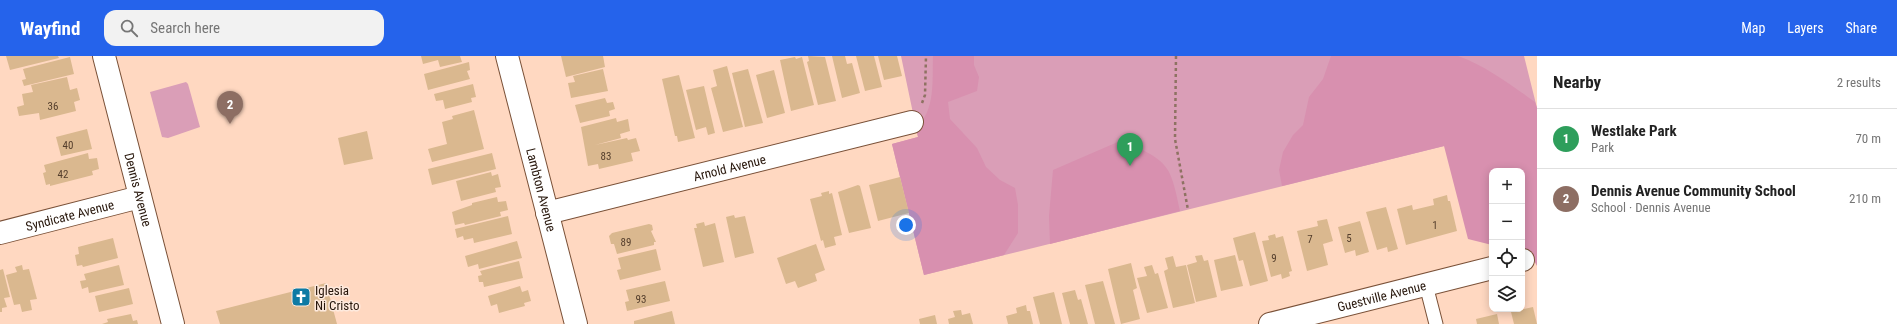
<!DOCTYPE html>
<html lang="en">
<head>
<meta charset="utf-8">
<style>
  :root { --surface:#fff; --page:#f2f2f2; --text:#222; --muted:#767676; --line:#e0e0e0; --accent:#2563eb }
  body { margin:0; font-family:"Roboto Condensed",sans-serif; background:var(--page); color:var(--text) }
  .controls { position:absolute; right:12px; bottom:12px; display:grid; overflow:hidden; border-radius:8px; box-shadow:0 2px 10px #0003 }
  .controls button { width:36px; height:36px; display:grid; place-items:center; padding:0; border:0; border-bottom:1px solid var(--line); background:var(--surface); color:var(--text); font:20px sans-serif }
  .you { position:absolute; left:906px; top:169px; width:14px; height:14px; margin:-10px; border:3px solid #fff; border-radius:50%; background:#1a73e8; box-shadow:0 0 0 6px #1a73e833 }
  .badge { display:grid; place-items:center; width:26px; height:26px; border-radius:50%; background:var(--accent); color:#fff; font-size:13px; font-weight:700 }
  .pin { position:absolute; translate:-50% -33px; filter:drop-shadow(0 1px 2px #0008) }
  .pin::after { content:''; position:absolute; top:21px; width:14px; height:12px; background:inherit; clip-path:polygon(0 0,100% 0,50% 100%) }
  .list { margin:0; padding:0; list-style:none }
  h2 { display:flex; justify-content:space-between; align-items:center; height:52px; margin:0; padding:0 16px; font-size:17px }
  h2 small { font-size:13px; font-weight:400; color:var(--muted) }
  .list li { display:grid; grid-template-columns:26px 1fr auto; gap:12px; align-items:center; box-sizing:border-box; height:60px; padding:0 16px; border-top:1px solid var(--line) }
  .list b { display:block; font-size:15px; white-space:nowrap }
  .list p { margin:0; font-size:13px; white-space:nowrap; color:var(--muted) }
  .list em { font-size:13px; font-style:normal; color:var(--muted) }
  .icon { flex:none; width:22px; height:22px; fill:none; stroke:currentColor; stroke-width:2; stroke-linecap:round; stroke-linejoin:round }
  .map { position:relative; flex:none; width:1537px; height:268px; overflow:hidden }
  header { display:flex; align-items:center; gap:24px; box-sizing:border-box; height:56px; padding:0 20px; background:var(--accent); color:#fff }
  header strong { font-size:19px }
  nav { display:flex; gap:22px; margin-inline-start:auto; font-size:14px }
  .search { width:280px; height:36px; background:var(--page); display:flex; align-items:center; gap:10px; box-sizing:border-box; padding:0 14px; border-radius:12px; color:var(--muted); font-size:15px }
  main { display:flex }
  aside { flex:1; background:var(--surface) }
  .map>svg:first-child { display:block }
  .green { fill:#da9eb7 }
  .forest { fill:#d890af }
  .building { fill:#dab88f }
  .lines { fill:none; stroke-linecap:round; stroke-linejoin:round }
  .lane-casing { stroke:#7a5138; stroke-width:15 }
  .street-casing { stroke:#7a5138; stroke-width:24 }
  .path { stroke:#8e7262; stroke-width:2.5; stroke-dasharray:3 3; stroke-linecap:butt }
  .lane { stroke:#fff; stroke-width:13 }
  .street { stroke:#fff; stroke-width:22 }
  .labels { text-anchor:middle; stroke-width:3; stroke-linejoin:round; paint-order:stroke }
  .number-label { font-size:11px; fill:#543e2c }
  .street-label { font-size:13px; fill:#27160b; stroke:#feeade }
  .poi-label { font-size:13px; fill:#27160b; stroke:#feeade; text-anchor:start }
</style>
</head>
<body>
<header>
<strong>Wayfind</strong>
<div class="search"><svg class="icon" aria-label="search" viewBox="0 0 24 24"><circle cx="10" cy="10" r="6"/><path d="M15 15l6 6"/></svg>Search here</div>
<nav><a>Map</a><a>Layers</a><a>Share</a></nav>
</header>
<main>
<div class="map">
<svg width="1537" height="268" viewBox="0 0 1537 268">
  <rect width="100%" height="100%" fill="#ffd8c1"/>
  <g class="green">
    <polygon points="901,0 1524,0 1537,52 1537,67 924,219 892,88 918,81"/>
    <polygon points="186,26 188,28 200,71 168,82 162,81 150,36"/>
  </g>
  <g class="forest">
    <path d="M 933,0 L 974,0 L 974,9 L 979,21 L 977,35 L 948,46 L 950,63 L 977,92 L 986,111 L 1000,124 L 1015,132 L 1018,149 L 1018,177 L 1004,199 L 924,219 L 892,88 L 918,81 L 916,71 C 936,55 932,23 933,0 Z"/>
    <path d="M 1331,0 L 1458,0 C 1486,10 1511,29 1535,46 L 1537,52 L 1537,210 L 1531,199 L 1522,196 L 1522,115 L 1492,115 L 1492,189 L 1468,183 L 1444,90 L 1282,130 L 1279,114 L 1283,96 L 1293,79 L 1303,69 L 1309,41 L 1323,23 Z"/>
    <path d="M 1120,85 C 1136,91 1160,99 1169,116 C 1175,128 1177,143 1180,155 L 1050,188 L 1049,160 L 1053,114 Z"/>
  </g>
  <g class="building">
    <polygon points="6,0 58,0 59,2 10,14"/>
    <polygon points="421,0 460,0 462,6 440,11 438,4 423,8"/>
    <polygon points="561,0 603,0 605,11 566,21"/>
    <polygon points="808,0 825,1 836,45 818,49 807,6 809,5"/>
    <polygon points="832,0 845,0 847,8 852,7 860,37 842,42"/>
    <polygon points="856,0 874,0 882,31 865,35"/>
    <polygon points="878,0 897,0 902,20 884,24"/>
    <polygon points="70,1 74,18 24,30 22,24 26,23 23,13"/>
    <polygon points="795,1 796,3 802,1 814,49 791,55 780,4"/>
    <polygon points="469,6 470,14 467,15 470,23 428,34 424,18"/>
    <polygon points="727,10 743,71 723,76 711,32 717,30 713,14"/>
    <polygon points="603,13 608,35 571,42 568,27 575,26 573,20"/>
    <polygon points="748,13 763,67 745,71 732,17"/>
    <polygon points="774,14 785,57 767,62 756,19"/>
    <polygon points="679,19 695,82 678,86 677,80 675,80 662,23"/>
    <polygon points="67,21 70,34 77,32 80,44 74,46 76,55 40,64 39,57 19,60 17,51 24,49 22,38 33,36 31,29"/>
    <polygon points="473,28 476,41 471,42 472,46 445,53 443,44 436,45 434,38"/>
    <polygon points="704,30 715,77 708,79 706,71 696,74 686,34"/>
    <polygon points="605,42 607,47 613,46 615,53 609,55 610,60 580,67 575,49"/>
    <polygon points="474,54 484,93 432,106 428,93 447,88 442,66 453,63 452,60"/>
    <polygon points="616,62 617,66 628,63 630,75 620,78 621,82 595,89 627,82 628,84 636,82 640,95 631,97 633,105 599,113 598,108 588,110 581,71"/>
    <polygon points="87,73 92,93 61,100 56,81"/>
    <polygon points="367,75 373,103 344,109 338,82"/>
    <polygon points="88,97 89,103 97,102 99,113 92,115 93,119 50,130 50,128 46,129 43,117 46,116 44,109"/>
    <polygon points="492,97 496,113 432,129 428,113"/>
    <polygon points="491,116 492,120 498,118 501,131 495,132 496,136 461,145 456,125"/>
    <polygon points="900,121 909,157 878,165 869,129"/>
    <polygon points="858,129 860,130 871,172 849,177 838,136"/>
    <polygon points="829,135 829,138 832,137 842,179 834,181 836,189 825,192 823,184 821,185 810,143 822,140 821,137"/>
    <polygon points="1447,139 1448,145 1450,145 1457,175 1406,189 1397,153 1412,149 1413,154 1434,149 1433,143"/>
    <polygon points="497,141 498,146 506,145 508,154 500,156 501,160 465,169 464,167 455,169 452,156 472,149 472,147"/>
    <polygon points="1386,151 1398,193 1388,196 1387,191 1377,194 1366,156"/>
    <polygon points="734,159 735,162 745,160 754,197 735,202 726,161"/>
    <polygon points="508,160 512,178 474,187 473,182 464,184 463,180 457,182 455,173"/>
    <polygon points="1327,163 1333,185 1323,188 1328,209 1307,215 1297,175 1318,170 1317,165"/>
    <polygon points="1360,165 1369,196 1356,200 1355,194 1345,197 1338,171"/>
    <polygon points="704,166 705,170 715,167 724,206 703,211 694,172 697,172 696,168"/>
    <polygon points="649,168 652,169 653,174 651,175 656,186 654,186 654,189 617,198 614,188 611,188 609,180 612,177"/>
    <polygon points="1255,176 1268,225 1250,230 1243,204 1239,205 1233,182"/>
    <polygon points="1275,178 1276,182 1283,180 1292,215 1289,216 1290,220 1282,223 1281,218 1271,221 1262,185 1269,184 1268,180"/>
    <polygon points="113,182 118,202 83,211 82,209 77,210 75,199 79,198 78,191"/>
    <polygon points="517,185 522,202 479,213 478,208 468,211 465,200"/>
    <polygon points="816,188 825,214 815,218 817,225 798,232 795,225 786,228 777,202"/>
    <polygon points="656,193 661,214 620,224 617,214 621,213 618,202"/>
    <polygon points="1202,199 1204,205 1208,204 1217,241 1196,246 1187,209 1197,206 1195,200"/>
    <polygon points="1235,199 1243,230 1221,235 1214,204"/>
    <polygon points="1173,200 1176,211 1186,209 1195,247 1173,252 1164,215 1168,213 1165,202"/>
    <polygon points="519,205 523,222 484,231 483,226 479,226 478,220 482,219 480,215"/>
    <polygon points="1131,207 1137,232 1133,234 1140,263 1121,268 1108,213"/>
    <polygon points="22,209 23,214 29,213 37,243 30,244 32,254 22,256 20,248 14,249 6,219 17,216 15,211"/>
    <polygon points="119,209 124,229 89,237 88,231 82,233 80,225 86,224 84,218"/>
    <polygon points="1152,209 1155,218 1158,217 1168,252 1147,257 1137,222 1147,220 1144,211"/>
    <polygon points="3,213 10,241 4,242 7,251 2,252 2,256 0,256 0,214"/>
    <polygon points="665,225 670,245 627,255 625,246 629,245 626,234"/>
    <polygon points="1103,225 1115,268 1095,268 1085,229"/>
    <polygon points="326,227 337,268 220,268 216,255"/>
    <polygon points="520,230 522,236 528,234 531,245 524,247 525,250 499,257 497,248 491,250 488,240"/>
    <polygon points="129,232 133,248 99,256 95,240"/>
    <polygon points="1075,234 1078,244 1081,243 1088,268 1070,268 1062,237"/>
    <polygon points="1054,236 1062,268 1040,268 1033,241"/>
    <polygon points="1026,249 1027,255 1030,255 1033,268 1008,268 1006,260 1017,257 1016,252"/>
    <polygon points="1533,251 1537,268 1514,268 1511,256"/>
    <polygon points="961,254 962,259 970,257 973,268 949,268 948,263 955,261 953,255"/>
    <polygon points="672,255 675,268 634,268 634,265"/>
    <polygon points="131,258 133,265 137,264 138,268 102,268 108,266 107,263"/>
    <polygon points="1497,258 1499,268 1477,268 1476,263"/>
    <polygon points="935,259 937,268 920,268 919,263"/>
  </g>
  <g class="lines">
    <g class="lane-casing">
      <polyline id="lane" points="1426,229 1436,268"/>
    </g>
    <g class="street-casing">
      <g id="street">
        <path id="s1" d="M 104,0 L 173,268"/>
        <path id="s2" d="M 507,0 L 576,268"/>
        <path id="s3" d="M 547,157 L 912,66"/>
        <path id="s4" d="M 0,177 L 140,141"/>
        <polyline points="1522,204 1523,204"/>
        <path id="s5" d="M 1270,268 L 1492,212"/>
      </g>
    </g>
    <g class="path">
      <polyline points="1176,0 1175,83 1188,154"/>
      <polyline points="922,47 925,39 926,0"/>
    </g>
    <use href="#lane" class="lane"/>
    <use href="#street" class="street"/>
  </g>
  <defs>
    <g id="church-square" transform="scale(1)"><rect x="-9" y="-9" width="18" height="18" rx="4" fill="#0d7aa4" stroke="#feeade"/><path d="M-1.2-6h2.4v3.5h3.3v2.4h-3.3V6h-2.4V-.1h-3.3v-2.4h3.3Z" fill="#fff"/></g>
  </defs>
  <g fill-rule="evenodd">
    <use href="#church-square" x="301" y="241"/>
  </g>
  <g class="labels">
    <g class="number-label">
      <text x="53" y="54">36</text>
      <text x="68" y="93">40</text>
      <text x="606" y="104">83</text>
      <text x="63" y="122">42</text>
      <text x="1435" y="173">1</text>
      <text x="1349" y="186">5</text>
      <text x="1310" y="187">7</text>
      <text x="626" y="190">89</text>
      <text x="1274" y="206">9</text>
      <text x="641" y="247">93</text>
    </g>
    <g class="street-label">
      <text dy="5" stroke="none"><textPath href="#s3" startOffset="188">Arnold Avenue</textPath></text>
      <text dy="5" stroke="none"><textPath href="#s1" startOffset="138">Dennis Avenue</textPath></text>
      <text dy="5" stroke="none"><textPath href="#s2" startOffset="138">Lambton Avenue</textPath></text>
      <text dy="5" stroke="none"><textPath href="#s4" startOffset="72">Syndicate Avenue</textPath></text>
      <text dy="5" stroke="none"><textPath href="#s5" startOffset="115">Guestville Avenue</textPath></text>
    </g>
    <g class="poi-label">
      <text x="315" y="239">Iglesia<tspan x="315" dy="15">Ni Cristo</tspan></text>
    </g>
  </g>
</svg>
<div class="controls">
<button>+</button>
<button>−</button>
<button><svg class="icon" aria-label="locate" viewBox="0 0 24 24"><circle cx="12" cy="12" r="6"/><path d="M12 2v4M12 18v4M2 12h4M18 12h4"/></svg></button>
<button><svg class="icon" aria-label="layers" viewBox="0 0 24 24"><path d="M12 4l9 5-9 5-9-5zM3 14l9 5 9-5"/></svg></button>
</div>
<div class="you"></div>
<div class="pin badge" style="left:1130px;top:110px;background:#2e9e5b">1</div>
<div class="pin badge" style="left:230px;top:68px;background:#8d6e63">2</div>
</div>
<aside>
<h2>Nearby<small>2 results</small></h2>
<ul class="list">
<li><span class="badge" style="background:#2e9e5b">1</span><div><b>Westlake Park</b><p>Park</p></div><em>70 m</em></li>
<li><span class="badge" style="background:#8d6e63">2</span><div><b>Dennis Avenue Community School</b><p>School · Dennis Avenue</p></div><em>210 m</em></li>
</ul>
</aside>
</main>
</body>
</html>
